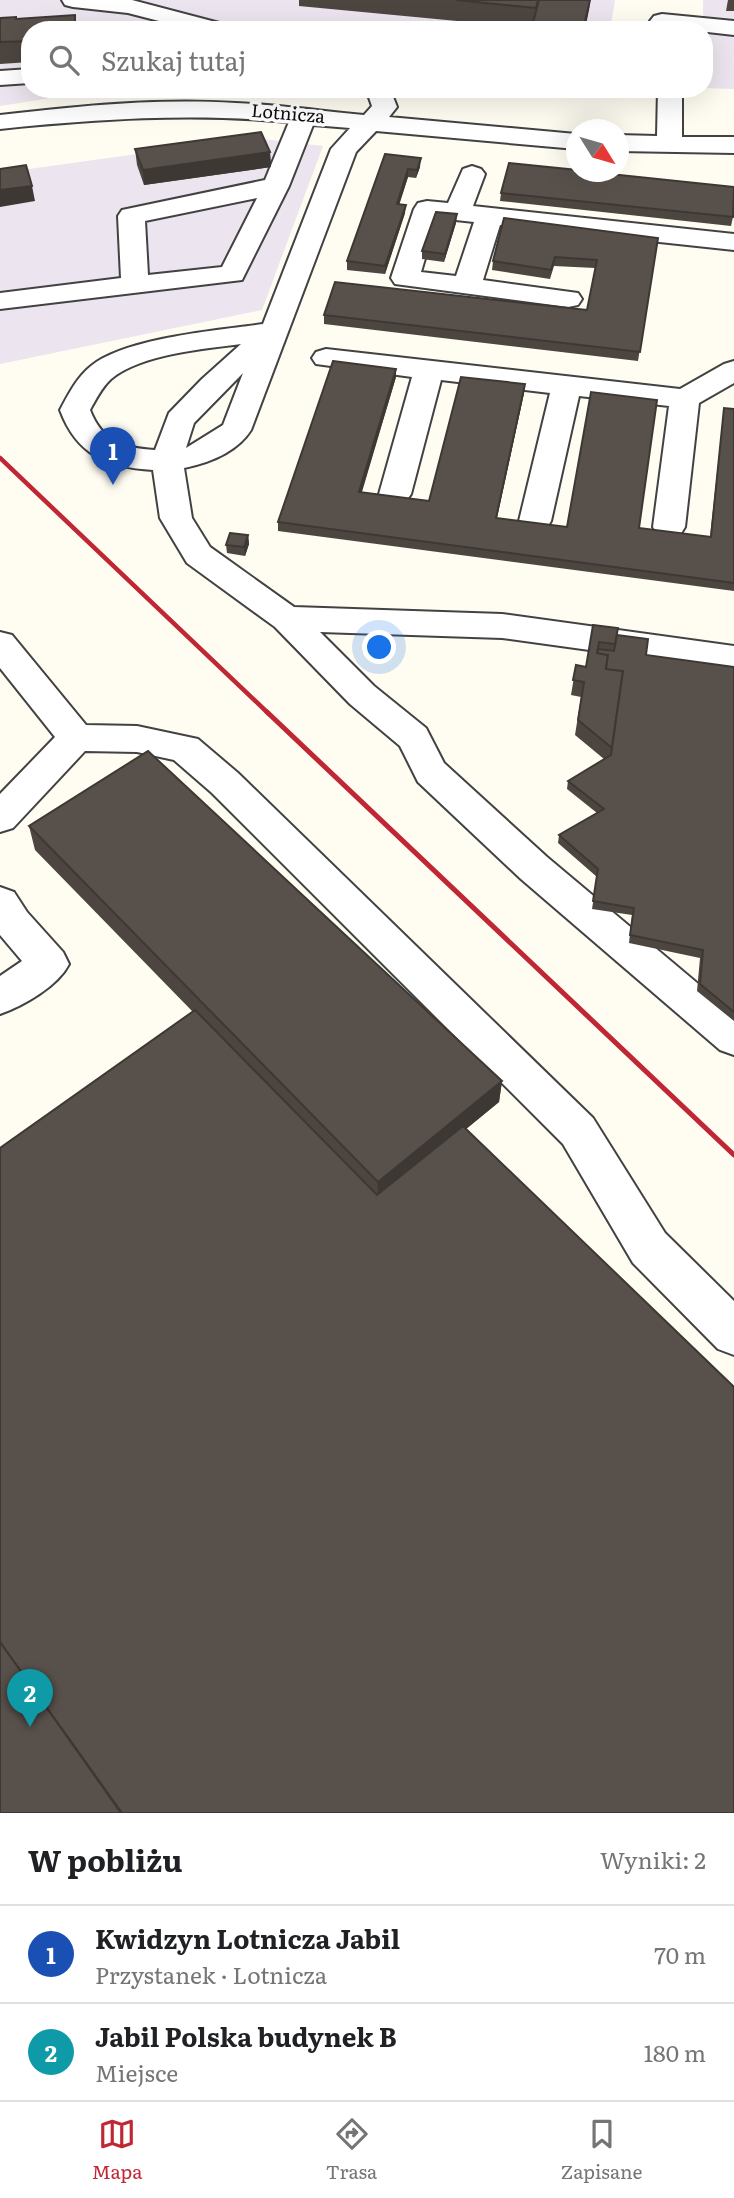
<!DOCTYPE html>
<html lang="pl">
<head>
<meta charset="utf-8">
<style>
  :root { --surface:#fff; --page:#f2f2f2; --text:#202124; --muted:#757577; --line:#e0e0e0; --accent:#c02735 }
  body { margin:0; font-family:Literata,serif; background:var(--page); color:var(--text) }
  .compass { position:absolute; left:566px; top:119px; width:63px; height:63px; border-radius:50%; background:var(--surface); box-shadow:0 7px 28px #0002; rotate:127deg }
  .you { position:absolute; left:380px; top:648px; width:24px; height:24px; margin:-18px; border:5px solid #fff; border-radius:50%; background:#1a73e8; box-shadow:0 0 0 10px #1a73e833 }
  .badge { display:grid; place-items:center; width:46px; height:46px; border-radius:50%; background:var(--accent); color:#fff; font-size:23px; font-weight:700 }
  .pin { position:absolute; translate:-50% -58px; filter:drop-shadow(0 2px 4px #0008) }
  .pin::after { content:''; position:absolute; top:37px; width:24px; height:21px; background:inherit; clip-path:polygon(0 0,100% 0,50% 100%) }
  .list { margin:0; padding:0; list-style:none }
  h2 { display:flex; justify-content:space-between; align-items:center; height:91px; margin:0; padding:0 28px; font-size:30px }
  h2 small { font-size:23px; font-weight:400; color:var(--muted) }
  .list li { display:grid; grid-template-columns:46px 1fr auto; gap:21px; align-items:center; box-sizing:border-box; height:98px; padding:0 28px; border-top:2px solid var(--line) }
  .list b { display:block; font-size:26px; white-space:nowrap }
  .list p { margin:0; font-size:23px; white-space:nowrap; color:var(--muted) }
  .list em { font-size:23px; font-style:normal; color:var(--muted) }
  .icon { flex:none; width:38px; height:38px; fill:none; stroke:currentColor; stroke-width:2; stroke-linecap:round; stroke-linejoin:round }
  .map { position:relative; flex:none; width:734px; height:1813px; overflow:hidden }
  .search { position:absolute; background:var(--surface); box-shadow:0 7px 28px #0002; left:21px; right:21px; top:21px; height:77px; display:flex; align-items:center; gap:18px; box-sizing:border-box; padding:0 24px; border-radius:28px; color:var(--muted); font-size:26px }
  .sheet { height:287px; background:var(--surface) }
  nav { display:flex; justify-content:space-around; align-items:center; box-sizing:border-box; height:98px; border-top:2px solid var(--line); background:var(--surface); font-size:19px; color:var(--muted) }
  nav a { display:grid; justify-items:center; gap:4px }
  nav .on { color:var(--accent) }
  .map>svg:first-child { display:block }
  .industrial { fill:#ece4ee }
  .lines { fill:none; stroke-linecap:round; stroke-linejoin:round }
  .minor-casing { stroke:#424242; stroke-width:4 }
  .minor { fill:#fff; fill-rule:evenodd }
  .rail-far1 { stroke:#c02735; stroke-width:4.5 }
  .rail { stroke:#c02735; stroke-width:5 }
  .wall { fill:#4c4540 }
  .shaded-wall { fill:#3e3834 }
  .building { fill:#58504b; stroke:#3e3834; stroke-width:2 }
  .labels { text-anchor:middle; stroke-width:7; stroke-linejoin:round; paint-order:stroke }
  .far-street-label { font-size:18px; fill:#0f0f0f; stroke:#fff }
</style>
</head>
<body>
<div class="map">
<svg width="734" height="1813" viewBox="0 0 734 1813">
  <rect width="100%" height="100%" fill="#fffcf2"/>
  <g class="industrial">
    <polygon points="0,0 615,0 610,30 30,30 30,89 600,90 88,92 0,106"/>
    <polygon points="703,0 734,0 734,89 704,88"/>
    <polygon points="253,138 323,146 262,310 0,364 0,173"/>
  </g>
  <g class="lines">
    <g class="minor-casing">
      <g id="minor">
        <polygon points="62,0 132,0 227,25 230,30 194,30 128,13 73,7 65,5"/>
        <polygon points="662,14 734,21 734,35 654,26 650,21 654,16"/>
        <polygon points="30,69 30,83 0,85 0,71"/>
        <path d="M 366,89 L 390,89 L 397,107 L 389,117 L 576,134 L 576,149 L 376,131 L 356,152 L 251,430 C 237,452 209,463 184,468 L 192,518 L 210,547 L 294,607 L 502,614 L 734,646 L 734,670 L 502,638 L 320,632 L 374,686 L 426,728 L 444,763 L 547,857 L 734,1014 L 734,1055 L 720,1050 L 521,879 L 418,782 L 400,746 L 350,704 L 275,627 L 187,563 L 160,518 L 153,470 C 106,467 77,455 60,410 C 68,395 77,377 91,366 C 125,338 218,330 263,324 L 331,149 L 350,128 L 313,125 L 289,186 L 242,280 L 0,309 L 0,293 L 121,278 L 118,216 L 122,210 L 265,180 L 289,122 C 192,113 97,119 0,129 L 0,115 C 78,106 157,98 236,103 C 279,105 321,111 364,115 L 372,106 ZM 257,198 L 222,267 L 148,275 L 145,221 ZM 241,344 L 202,379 L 169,413 L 155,450 C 122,448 102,441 90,410 C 96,399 102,387 111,379 C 141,354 204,349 241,344 ZM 243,373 L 223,425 L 186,448 L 194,423 Z"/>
        <polygon points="658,89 682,89 682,137 734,137 734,153 618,151 618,135 657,136"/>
        <path d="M 472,166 L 481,169 L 485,174 L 473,206 L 734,234 L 734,250 L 500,225 L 483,280 L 578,293 L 582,299 L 578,305 L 568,307 L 395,284 L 391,278 L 414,209 L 418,203 L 427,201 L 448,203 L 463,169 ZM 437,218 L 474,222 L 456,276 L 421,272 Z"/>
        <polygon points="326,349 680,389 724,364 734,361 734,383 699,403 685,527 680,535 669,538 658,535 653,527 669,406 579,396 551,521 546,529 535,532 524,529 519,521 550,393 441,380 411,494 406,501 395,504 384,501 379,494 412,377 316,364 312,358 316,352"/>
        <polygon points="0,632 12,635 86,725 137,726 198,739 238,773 593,1118 665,1233 734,1301 734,1355 718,1349 633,1263 563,1144 212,793 174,760 137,752 85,751 13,828 0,832 0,794 55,737 0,668"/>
        <path d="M 0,887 L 14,892 L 27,912 L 63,952 L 69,964 C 58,986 23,1006 0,1014 L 0,976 L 22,961 L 0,935 Z"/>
      </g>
    </g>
    <use href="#minor" class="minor"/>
    <polyline class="rail-far1" points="0,458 269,714"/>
    <polyline class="rail" points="267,712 734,1155"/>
  </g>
  <g class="wall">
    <polygon points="299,0 590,0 589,10 531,28 299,6"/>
    <polygon points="728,0 734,0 734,11 726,11"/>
    <polygon points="75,15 77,30 30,30 30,62 0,64 0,18 17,19"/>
    <polygon points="135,149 270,152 271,167 144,185 137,165"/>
    <polygon points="385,154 420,167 416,178 408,177 399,204 405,213 385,274 347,270 347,261"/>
    <polygon points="501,193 733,217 731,226 500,201"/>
    <polygon points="456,223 444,262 422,259 422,251"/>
    <polygon points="658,238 638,361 324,324 324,315 587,310 595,268 554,266 550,279 492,270 493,261"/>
    <polygon points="396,377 362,492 429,501 524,393 497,518 567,527 639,528 710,537 723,417 724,408 734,409 734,591 278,531 278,522"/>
    <polygon points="248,535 249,544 245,556 227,553 226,545"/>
    <polygon points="593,625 617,635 646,655 734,667 734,1021 697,991 700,958 629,943 632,915 592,909 597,877 558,843 559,835 597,813 567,789 568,781 604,759 575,735 581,697 571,695 576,665 586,667"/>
    <polygon points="29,826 502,1081 499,1102 466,1129 734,1813 192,1011 35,850"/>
  </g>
  <g class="shaded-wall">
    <polygon points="590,0 589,10 585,30 583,30"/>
    <polygon points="270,152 271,167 144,185 143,170"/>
    <polygon points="421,158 420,167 416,178 417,170"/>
    <polygon points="408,169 408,177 397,212 397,204"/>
    <polygon points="32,186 35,201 0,207 0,190"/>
    <polygon points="406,205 405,213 385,274 385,266"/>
    <polygon points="457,214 456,223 444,262 445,254"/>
    <polygon points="396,369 396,377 359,500 359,492"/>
    <polygon points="525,384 524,393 495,526 496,518"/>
    <polygon points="248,535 249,544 245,556 244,547"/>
    <polygon points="502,1081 499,1102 377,1202 378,1182"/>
  </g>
  <g class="building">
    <polygon points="456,0 538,0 536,8"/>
    <polygon points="539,0 590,0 583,30 531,30"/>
    <polygon points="75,15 75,30 30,30 30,41 0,42 0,18 16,17 16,19"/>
    <polygon points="261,132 270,152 143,170 135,149"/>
    <polygon points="385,154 421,158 417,170 408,169 397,204 406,205 385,266 347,261"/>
    <polygon points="509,163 577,170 577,172 591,172 734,187 733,217 501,193"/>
    <polygon points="26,165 32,186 0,190 0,169"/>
    <polygon points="436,212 457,214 445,254 422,251"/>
    <polygon points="504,218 658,238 640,352 324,315 335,282 587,310 597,260 555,257 551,270 493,261"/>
    <polygon points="333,361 396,369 359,492 429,501 461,377 525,384 496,518 567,527 591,392 657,400 639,528 711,537 724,408 734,409 734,583 278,522"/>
    <polygon points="230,533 248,535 244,547 226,545"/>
    <polygon points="593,625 618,628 615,644 599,642 597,653 608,655 606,669 623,671 612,748 578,720 584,682 573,680 576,665 586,667"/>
    <polygon points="617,635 648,639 646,655 734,667 734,1012 700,984 703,950 630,935 634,908 593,901 598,869 559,835 604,809 568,781 611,755 623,671 606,669 608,655 597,653 598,649 614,651"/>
    <polygon points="148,751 502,1081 378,1182 29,826"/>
    <polygon points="195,1010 377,1195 463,1126 734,1387 734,1813 122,1813 0,1642 0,1148"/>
    <polygon points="0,1642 121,1813 0,1813"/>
  </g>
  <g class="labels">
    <g class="far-street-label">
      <text transform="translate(288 114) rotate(5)" y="6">Lotnicza</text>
    </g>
  </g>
</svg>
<svg class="compass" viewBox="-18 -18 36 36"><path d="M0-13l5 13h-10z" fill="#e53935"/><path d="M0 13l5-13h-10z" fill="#757577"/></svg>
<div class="you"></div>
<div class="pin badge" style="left:113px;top:485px;background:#1a4fb4">1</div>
<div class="pin badge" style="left:30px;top:1727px;background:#0f9aa8">2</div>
<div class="search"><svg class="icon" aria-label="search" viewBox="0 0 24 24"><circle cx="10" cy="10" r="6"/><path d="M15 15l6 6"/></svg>Szukaj tutaj</div>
</div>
<section class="sheet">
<h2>W pobliżu<small>Wyniki: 2</small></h2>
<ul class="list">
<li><span class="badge" style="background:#1a4fb4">1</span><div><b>Kwidzyn Lotnicza Jabil</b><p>Przystanek · Lotnicza</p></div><em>70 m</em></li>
<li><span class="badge" style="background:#0f9aa8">2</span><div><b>Jabil Polska budynek B</b><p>Miejsce</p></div><em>180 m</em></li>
</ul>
</section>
<nav>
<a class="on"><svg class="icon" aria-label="map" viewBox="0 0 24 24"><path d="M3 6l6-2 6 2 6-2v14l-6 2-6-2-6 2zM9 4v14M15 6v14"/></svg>Mapa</a>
<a><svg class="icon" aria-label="directions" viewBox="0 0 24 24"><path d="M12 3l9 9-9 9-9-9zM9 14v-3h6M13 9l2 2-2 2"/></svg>Trasa</a>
<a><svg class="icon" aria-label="saved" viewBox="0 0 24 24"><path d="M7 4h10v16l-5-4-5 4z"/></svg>Zapisane</a>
</nav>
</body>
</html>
